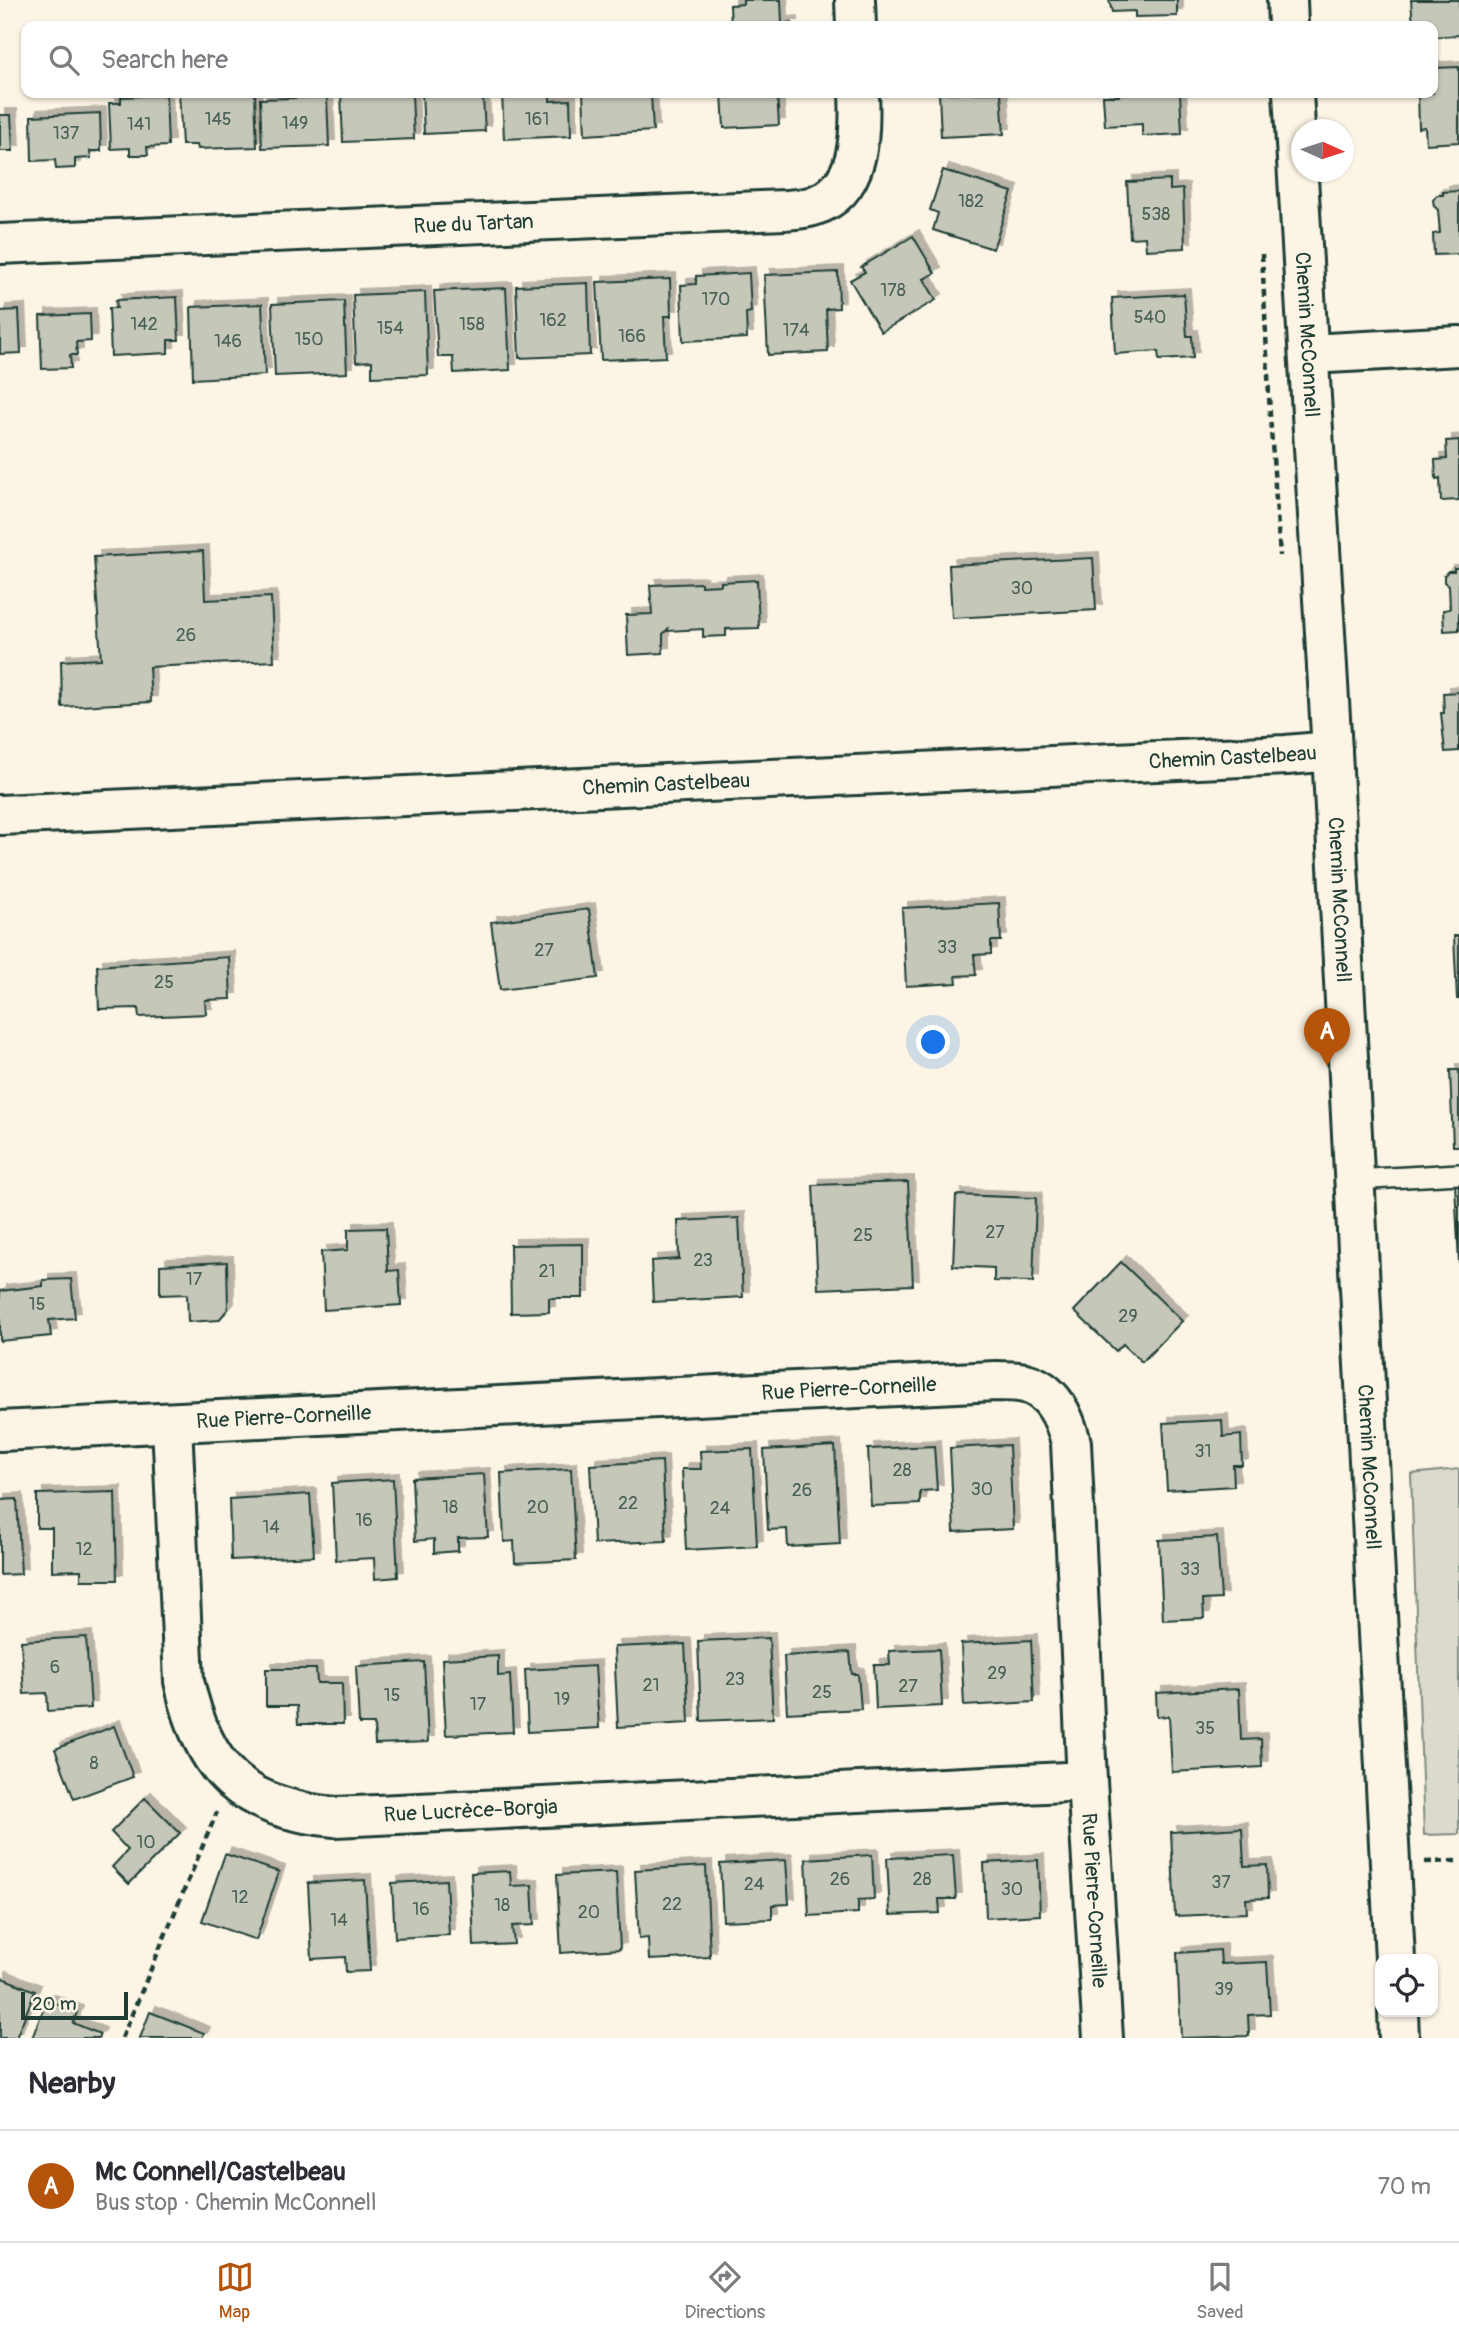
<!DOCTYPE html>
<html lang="en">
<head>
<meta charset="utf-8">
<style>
  :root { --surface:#fff; --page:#f7f7f7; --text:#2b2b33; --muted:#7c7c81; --line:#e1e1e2; --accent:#b45309 }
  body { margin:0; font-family:Pangolin,sans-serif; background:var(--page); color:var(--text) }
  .controls { position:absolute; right:21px; bottom:21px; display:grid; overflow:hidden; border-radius:14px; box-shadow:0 2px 5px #0004 }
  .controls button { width:63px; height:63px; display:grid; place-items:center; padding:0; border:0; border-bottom:2px solid var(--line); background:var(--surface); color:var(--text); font:35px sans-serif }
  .compass { position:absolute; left:1291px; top:119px; width:63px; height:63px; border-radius:50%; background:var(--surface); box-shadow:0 2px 5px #0004; rotate:93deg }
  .scale { position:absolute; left:21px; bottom:18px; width:107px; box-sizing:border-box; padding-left:7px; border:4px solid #1f3d34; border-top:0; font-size:19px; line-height:24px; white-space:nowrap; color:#1f3d34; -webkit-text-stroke:5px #fcf5e5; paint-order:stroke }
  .you { position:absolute; left:934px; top:1043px; width:24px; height:24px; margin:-18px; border:5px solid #fff; border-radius:50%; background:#1a73e8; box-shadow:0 0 0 10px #1a73e833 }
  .badge { display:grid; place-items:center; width:46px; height:46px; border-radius:50%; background:var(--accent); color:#fff; font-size:23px; font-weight:700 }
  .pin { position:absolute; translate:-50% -58px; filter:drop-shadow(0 2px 4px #0008) }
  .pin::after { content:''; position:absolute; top:37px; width:24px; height:21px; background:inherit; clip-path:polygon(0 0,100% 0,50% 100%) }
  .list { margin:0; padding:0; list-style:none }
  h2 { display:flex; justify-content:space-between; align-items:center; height:91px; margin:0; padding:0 28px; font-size:30px }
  h2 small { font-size:23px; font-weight:400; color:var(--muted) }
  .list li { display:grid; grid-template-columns:46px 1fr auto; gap:21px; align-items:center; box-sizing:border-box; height:112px; padding:0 28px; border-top:2px solid var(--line) }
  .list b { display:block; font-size:26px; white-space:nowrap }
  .list p { margin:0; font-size:23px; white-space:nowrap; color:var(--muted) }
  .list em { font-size:23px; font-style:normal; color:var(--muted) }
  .icon { flex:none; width:38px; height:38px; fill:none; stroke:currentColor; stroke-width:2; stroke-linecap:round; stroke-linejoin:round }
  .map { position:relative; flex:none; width:1459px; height:2038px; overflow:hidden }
  .search { position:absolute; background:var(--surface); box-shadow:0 2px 5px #0004; left:21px; right:21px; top:21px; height:77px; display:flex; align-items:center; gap:18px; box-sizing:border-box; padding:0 24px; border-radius:14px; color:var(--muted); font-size:26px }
  .sheet { height:203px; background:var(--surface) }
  nav { display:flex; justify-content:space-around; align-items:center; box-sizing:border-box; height:98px; border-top:2px solid var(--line); background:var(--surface); font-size:19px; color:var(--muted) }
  nav a { display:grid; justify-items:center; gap:4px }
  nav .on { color:var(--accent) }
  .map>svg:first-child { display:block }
  .green { fill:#dcdacc; stroke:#7e8c80; stroke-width:2 }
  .building { fill:#c5c7b9; stroke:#1f3d34; stroke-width:2; filter:url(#shadow) }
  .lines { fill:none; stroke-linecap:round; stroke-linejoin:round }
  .service-casing { stroke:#1f3d34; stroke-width:24 }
  .minor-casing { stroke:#1f3d34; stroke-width:44 }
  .tertiary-casing { stroke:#1f3d34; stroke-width:44 }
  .path { stroke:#1f3d34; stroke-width:4.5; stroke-dasharray:7 5; stroke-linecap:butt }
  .service { stroke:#fcf5e5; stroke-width:19 }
  .minor { stroke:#fcf5e5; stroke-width:38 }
  .tertiary { stroke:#fcf5e5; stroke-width:38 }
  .labels { text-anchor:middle; stroke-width:6; stroke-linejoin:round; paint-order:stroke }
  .number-label { font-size:18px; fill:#486055 }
  .street-label { font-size:21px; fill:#1f3d34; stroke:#fcf5e5 }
</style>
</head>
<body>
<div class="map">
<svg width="1459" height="2038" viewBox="0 0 1459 2038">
  <defs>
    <filter id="shadow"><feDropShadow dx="6" dy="-6" stdDeviation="0" flood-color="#0004"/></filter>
  </defs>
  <rect width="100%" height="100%" fill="#fcf5e5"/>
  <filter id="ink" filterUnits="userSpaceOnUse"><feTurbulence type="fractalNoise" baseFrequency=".0143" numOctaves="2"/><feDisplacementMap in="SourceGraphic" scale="14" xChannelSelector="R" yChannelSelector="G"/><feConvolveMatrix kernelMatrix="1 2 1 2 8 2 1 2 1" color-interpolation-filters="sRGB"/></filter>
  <g filter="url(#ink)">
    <polygon class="green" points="1459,1469 1459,1834 1424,1835 1411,1474"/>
    <g class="building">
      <polygon points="743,0 781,0 782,23 792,22 792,26 731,26 730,5 743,4"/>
      <polygon points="1109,0 1177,0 1177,16 1135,17 1135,11 1112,12"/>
      <polygon points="1411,0 1459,0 1459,35 1433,37 1433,26 1413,26"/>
      <polygon points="1459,67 1459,142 1426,144 1425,127 1419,128 1418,93 1433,93 1433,68"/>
      <polygon points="179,93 255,93 257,147 198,149 197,145 182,145"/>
      <polygon points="341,93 412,93 414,139 343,142"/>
      <polygon points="422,93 462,93 462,99 483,98 485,131 424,134"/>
      <polygon points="502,93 550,93 550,101 570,100 571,136 504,139"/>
      <polygon points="583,93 651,93 653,131 585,135"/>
      <polygon points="722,93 777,93 779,125 724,128"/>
      <polygon points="939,93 1001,93 1004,134 941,137"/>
      <polygon points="1119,93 1180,93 1182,134 1142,136 1142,124 1105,126 1103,96 1119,96"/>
      <polygon points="166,95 168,146 147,147 148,155 130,155 130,148 111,149 109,103 121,103 121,97"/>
      <polygon points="327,97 329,146 262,148 260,99"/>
      <polygon points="100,113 101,151 90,151 91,158 75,159 75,168 56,169 55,160 32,161 31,116"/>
      <polygon points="0,115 11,115 13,151 0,151"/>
      <polygon points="943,170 1012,192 993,249 933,230 938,213 930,210"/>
      <polygon points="1170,180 1170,190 1183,189 1185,248 1146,250 1145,237 1130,238 1127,182"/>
      <polygon points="1459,191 1459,254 1434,255 1433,234 1440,233 1438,210 1434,206 1433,200 1437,195 1443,195 1443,192"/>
      <polygon points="913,236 935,273 924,279 936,300 881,332 850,280 865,272 861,267"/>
      <polygon points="838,272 839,308 826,309 828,352 768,355 764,275"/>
      <polygon points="749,273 751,312 746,313 747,338 683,341 681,285 696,284 696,276"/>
      <polygon points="670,279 671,316 664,316 666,357 601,360 597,282"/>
      <polygon points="588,283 590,355 519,358 516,286"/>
      <polygon points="506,288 510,370 454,373 453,357 438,357 434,291"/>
      <polygon points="425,292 428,375 372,377 372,361 356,362 353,295"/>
      <polygon points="1184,294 1187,336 1192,336 1193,358 1159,360 1158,351 1115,354 1112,298"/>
      <polygon points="177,297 179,340 168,340 168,353 111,356 109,308 117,308 116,300"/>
      <polygon points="344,301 347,373 275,376 272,304"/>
      <polygon points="262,304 265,375 193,379 191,307"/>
      <polygon points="19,310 21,353 0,354 0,311"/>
      <polygon points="90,314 91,341 76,342 77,355 70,355 71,368 42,369 40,316"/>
      <polygon points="1459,440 1459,500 1441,501 1440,478 1436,479 1435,460 1447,459 1446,441"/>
      <polygon points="203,551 205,600 271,597 274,661 149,667 151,702 62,707 61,661 101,659 94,557"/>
      <polygon points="1093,558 1096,610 952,618 949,565"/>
      <polygon points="1454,568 1459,568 1459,630 1444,631 1443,610 1450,609 1449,586 1444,582 1444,576 1448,571 1454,571"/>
      <polygon points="757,580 759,628 726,629 726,636 703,637 703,629 668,631 668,629 663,634 663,653 628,655 626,615 652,614 650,585 701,583 701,586 721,585 721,582"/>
      <polygon points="1459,692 1459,751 1445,752 1441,713 1444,713 1443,693"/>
      <polygon points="999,903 1001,941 991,941 991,954 974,955 976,975 956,976 957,983 906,986 902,908"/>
      <polygon points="589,909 598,978 500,990 491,922"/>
      <polygon points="1454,936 1459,936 1459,999 1457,999"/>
      <polygon points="229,957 231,999 205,1000 206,1014 139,1017 138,1008 99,1009 97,966"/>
      <polygon points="1450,1070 1459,1070 1459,1146 1453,1146"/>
      <polygon points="908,1182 913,1285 818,1289 813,1185"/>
      <polygon points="1455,1185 1459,1185 1459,1263"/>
      <polygon points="956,1195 1036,1198 1033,1282 994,1281 994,1268 953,1266"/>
      <polygon points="739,1218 743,1297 653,1302 651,1261 679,1259 678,1221"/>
      <polygon points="386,1228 388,1271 399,1270 401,1305 324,1310 321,1252 348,1250 348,1229"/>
      <polygon points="583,1244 583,1298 549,1298 549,1312 511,1313 510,1245"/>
      <polygon points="227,1262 228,1309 219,1320 188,1322 187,1294 160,1295 160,1265"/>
      <polygon points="1121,1262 1182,1321 1142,1362 1123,1344 1116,1351 1074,1311"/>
      <polygon points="71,1279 75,1318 49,1320 51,1336 0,1341 0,1291 43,1286 43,1280"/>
      <polygon points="1222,1420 1223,1437 1241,1435 1242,1465 1233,1465 1234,1486 1167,1490 1163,1423"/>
      <polygon points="1009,1445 1013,1529 954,1532 950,1448"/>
      <polygon points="835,1446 840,1544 788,1547 787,1529 768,1530 764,1450"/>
      <polygon points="934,1446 937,1490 920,1491 920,1504 871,1506 868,1449"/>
      <polygon points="752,1449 757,1546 686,1550 682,1469 701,1469 700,1451"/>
      <polygon points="662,1461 666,1541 594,1544 590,1465"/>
      <polygon points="571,1469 576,1560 515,1563 514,1541 504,1542 501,1473"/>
      <polygon points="484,1474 488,1537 458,1538 458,1551 434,1553 434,1539 415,1541 412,1478"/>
      <polygon points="393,1479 398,1577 375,1579 374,1558 336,1560 332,1483"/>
      <polygon points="115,1492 117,1580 81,1580 81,1570 52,1571 52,1528 37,1528 37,1494"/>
      <polygon points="310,1494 314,1556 231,1560 229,1499"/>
      <polygon points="17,1499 21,1574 0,1575 0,1500"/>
      <polygon points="1217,1537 1221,1599 1203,1600 1204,1618 1163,1620 1159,1540"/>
      <polygon points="86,1637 91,1708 48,1711 47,1693 24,1694 21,1641"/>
      <polygon points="769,1638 773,1718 701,1721 698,1641"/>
      <polygon points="1031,1640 1034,1702 964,1706 961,1644"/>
      <polygon points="685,1644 689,1723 618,1727 614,1647"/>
      <polygon points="939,1649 942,1706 876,1709 874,1665 890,1665 889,1651"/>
      <polygon points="850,1652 852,1674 858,1674 861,1709 787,1713 784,1656"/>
      <polygon points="498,1656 498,1676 510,1675 513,1732 446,1735 442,1659"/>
      <polygon points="424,1662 428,1742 375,1744 374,1724 359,1724 356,1666"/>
      <polygon points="595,1666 599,1728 528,1732 525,1670"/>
      <polygon points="266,1669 316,1669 317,1683 342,1683 343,1724 298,1724 297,1706 266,1706"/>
      <polygon points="1239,1689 1241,1740 1261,1739 1262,1767 1172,1772 1169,1716 1157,1717 1156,1693"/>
      <polygon points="114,1726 133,1777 74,1799 55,1749"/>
      <polygon points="145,1798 180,1833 129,1884 112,1867 128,1850 111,1832"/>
      <polygon points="1242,1828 1244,1866 1267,1865 1268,1898 1246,1899 1247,1913 1175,1916 1171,1832"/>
      <polygon points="225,1854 279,1872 256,1940 202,1921"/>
      <polygon points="872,1855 874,1899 858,1900 858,1913 809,1916 806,1859"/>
      <polygon points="953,1855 956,1899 939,1899 940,1913 890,1915 887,1858"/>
      <polygon points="786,1860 789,1904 772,1905 772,1919 723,1921 720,1864"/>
      <polygon points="1038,1860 1040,1915 986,1918 984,1863"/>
      <polygon points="706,1866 710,1957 649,1960 648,1938 639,1939 635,1870"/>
      <polygon points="510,1871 511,1886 532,1885 534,1925 512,1926 514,1944 474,1946 471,1873"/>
      <polygon points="616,1872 620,1949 561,1953 557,1875"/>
      <polygon points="365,1880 370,1971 346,1972 345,1957 312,1959 308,1883"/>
      <polygon points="446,1880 449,1935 395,1938 392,1883"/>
      <polygon points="1220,1950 1221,1964 1267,1962 1270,2014 1248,2015 1249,2036 1181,2038 1177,1953"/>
      <polygon points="0,1977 35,1991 16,2038 0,2038"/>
      <polygon points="47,2000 77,2012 73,2023 100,2034 98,2038 32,2038"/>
      <polygon points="150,2012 204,2033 202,2038 140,2038"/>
    </g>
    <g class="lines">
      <g class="service-casing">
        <polyline id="service" points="1354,1180 1459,1174"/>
      </g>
      <g class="minor-casing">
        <g id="minor">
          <polyline points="855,0 856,26"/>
          <path id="s1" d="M 0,244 L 785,210 C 794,209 804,209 813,206 C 861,191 861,134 859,93"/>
          <polyline points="1309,354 1459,346"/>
          <path id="s2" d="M 0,815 L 1286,755 L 1332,751"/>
          <path id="s3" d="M 172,1424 L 184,1681 C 204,1772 242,1808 335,1817 L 1087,1781"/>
          <path id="s4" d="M 0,1431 L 996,1381 C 1005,1381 1016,1381 1025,1383 C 1053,1390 1065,1418 1071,1443 L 1087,1781 L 1103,2038"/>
        </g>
      </g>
      <g class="tertiary-casing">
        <g id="tertiary">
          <polyline points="1287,0 1288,26"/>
          <path id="s5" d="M 1293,93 L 1332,751 L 1395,1959"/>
          <polyline points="1398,2012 1399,2038"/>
        </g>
      </g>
      <g class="path">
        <polyline points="1262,254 1270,415 1280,556"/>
        <polyline points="1425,1862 1459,1861"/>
        <polyline points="122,2038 217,1812"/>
      </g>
      <use href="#service" class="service"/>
      <use href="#minor" class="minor"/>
      <use href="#tertiary" class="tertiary"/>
    </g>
  </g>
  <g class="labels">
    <g class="number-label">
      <text x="218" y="125">145</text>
      <text x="537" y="125">161</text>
      <text x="295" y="129">149</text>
      <text x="139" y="130">141</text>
      <text x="66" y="139">137</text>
      <text x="971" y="207">182</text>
      <text x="1156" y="220">538</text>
      <text x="893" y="296">178</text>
      <text x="716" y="305">170</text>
      <text x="1150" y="323">540</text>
      <text x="553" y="326">162</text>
      <text x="144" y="330">142</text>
      <text x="472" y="330">158</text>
      <text x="390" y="334">154</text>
      <text x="796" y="336">174</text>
      <text x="632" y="342">166</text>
      <text x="309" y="345">150</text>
      <text x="228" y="347">146</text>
      <text x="1022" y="594">30</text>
      <text x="186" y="641">26</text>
      <text x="947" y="953">33</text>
      <text x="544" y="956">27</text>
      <text x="164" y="988">25</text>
      <text x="995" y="1238">27</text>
      <text x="863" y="1241">25</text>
      <text x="703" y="1266">23</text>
      <text x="547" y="1277">21</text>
      <text x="194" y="1285">17</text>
      <text x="37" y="1310">15</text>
      <text x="1128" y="1322">29</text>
      <text x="1203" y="1457">31</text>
      <text x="902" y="1476">28</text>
      <text x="982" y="1495">30</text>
      <text x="802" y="1496">26</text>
      <text x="628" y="1509">22</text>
      <text x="450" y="1513">18</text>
      <text x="538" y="1513">20</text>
      <text x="720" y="1514">24</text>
      <text x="364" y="1526">16</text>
      <text x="271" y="1533">14</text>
      <text x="84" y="1555">12</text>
      <text x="1190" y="1575">33</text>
      <text x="55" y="1673">6</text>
      <text x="997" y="1679">29</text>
      <text x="735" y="1685">23</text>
      <text x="651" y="1691">21</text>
      <text x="908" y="1692">27</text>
      <text x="822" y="1698">25</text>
      <text x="392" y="1701">15</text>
      <text x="562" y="1705">19</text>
      <text x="478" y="1710">17</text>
      <text x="1205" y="1734">35</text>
      <text x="94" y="1769">8</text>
      <text x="146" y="1848">10</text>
      <text x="840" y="1885">26</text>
      <text x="922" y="1885">28</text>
      <text x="1221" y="1888">37</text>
      <text x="754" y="1890">24</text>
      <text x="1012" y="1895">30</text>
      <text x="240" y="1903">12</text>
      <text x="672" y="1910">22</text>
      <text x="502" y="1911">18</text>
      <text x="421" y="1915">16</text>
      <text x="589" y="1918">20</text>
      <text x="339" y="1926">14</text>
      <text x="1224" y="1995">39</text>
    </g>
    <g class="street-label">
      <text dy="7" stroke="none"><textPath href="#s1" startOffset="474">Rue du Tartan</textPath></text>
      <text dy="7" stroke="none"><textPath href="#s5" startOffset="242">Chemin McConnell</textPath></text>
      <text dy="7" stroke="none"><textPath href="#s2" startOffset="1234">Chemin Castelbeau</textPath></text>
      <text dy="7" stroke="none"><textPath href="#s2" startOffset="667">Chemin Castelbeau</textPath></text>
      <text dy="7" stroke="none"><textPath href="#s5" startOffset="808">Chemin McConnell</textPath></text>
      <text dy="7" stroke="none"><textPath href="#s4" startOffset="850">Rue Pierre-Corneille</textPath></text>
      <text dy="7" stroke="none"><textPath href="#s4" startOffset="284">Rue Pierre-Corneille</textPath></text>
      <text dy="7" stroke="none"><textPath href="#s5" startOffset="1376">Chemin McConnell</textPath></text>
      <text dy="7" stroke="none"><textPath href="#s3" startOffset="616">Rue Lucrèce-Borgia</textPath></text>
      <text dy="7" stroke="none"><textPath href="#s4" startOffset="1564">Rue Pierre-Corneille</textPath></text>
    </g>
  </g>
</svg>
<div class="controls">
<button><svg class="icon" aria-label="locate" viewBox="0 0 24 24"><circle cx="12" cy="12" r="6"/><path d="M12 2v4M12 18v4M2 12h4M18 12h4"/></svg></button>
</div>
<svg class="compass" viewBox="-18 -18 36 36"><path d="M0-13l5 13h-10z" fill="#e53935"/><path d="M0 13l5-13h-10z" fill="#7c7c81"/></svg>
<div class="scale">20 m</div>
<div class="you"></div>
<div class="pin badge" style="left:1327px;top:1066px">A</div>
<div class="search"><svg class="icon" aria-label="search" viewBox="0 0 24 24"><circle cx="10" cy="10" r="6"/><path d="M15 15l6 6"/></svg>Search here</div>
</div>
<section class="sheet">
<h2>Nearby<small></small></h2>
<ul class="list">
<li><span class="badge">A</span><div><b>Mc Connell/Castelbeau</b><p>Bus stop · Chemin McConnell</p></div><em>70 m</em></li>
</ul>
</section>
<nav>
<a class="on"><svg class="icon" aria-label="map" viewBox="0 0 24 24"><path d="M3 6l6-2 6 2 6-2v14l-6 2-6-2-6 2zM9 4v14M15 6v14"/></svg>Map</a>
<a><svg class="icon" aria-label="directions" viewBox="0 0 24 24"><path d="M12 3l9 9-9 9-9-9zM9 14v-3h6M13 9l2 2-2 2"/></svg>Directions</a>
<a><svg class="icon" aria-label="saved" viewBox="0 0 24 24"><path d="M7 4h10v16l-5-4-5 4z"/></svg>Saved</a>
</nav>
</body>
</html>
